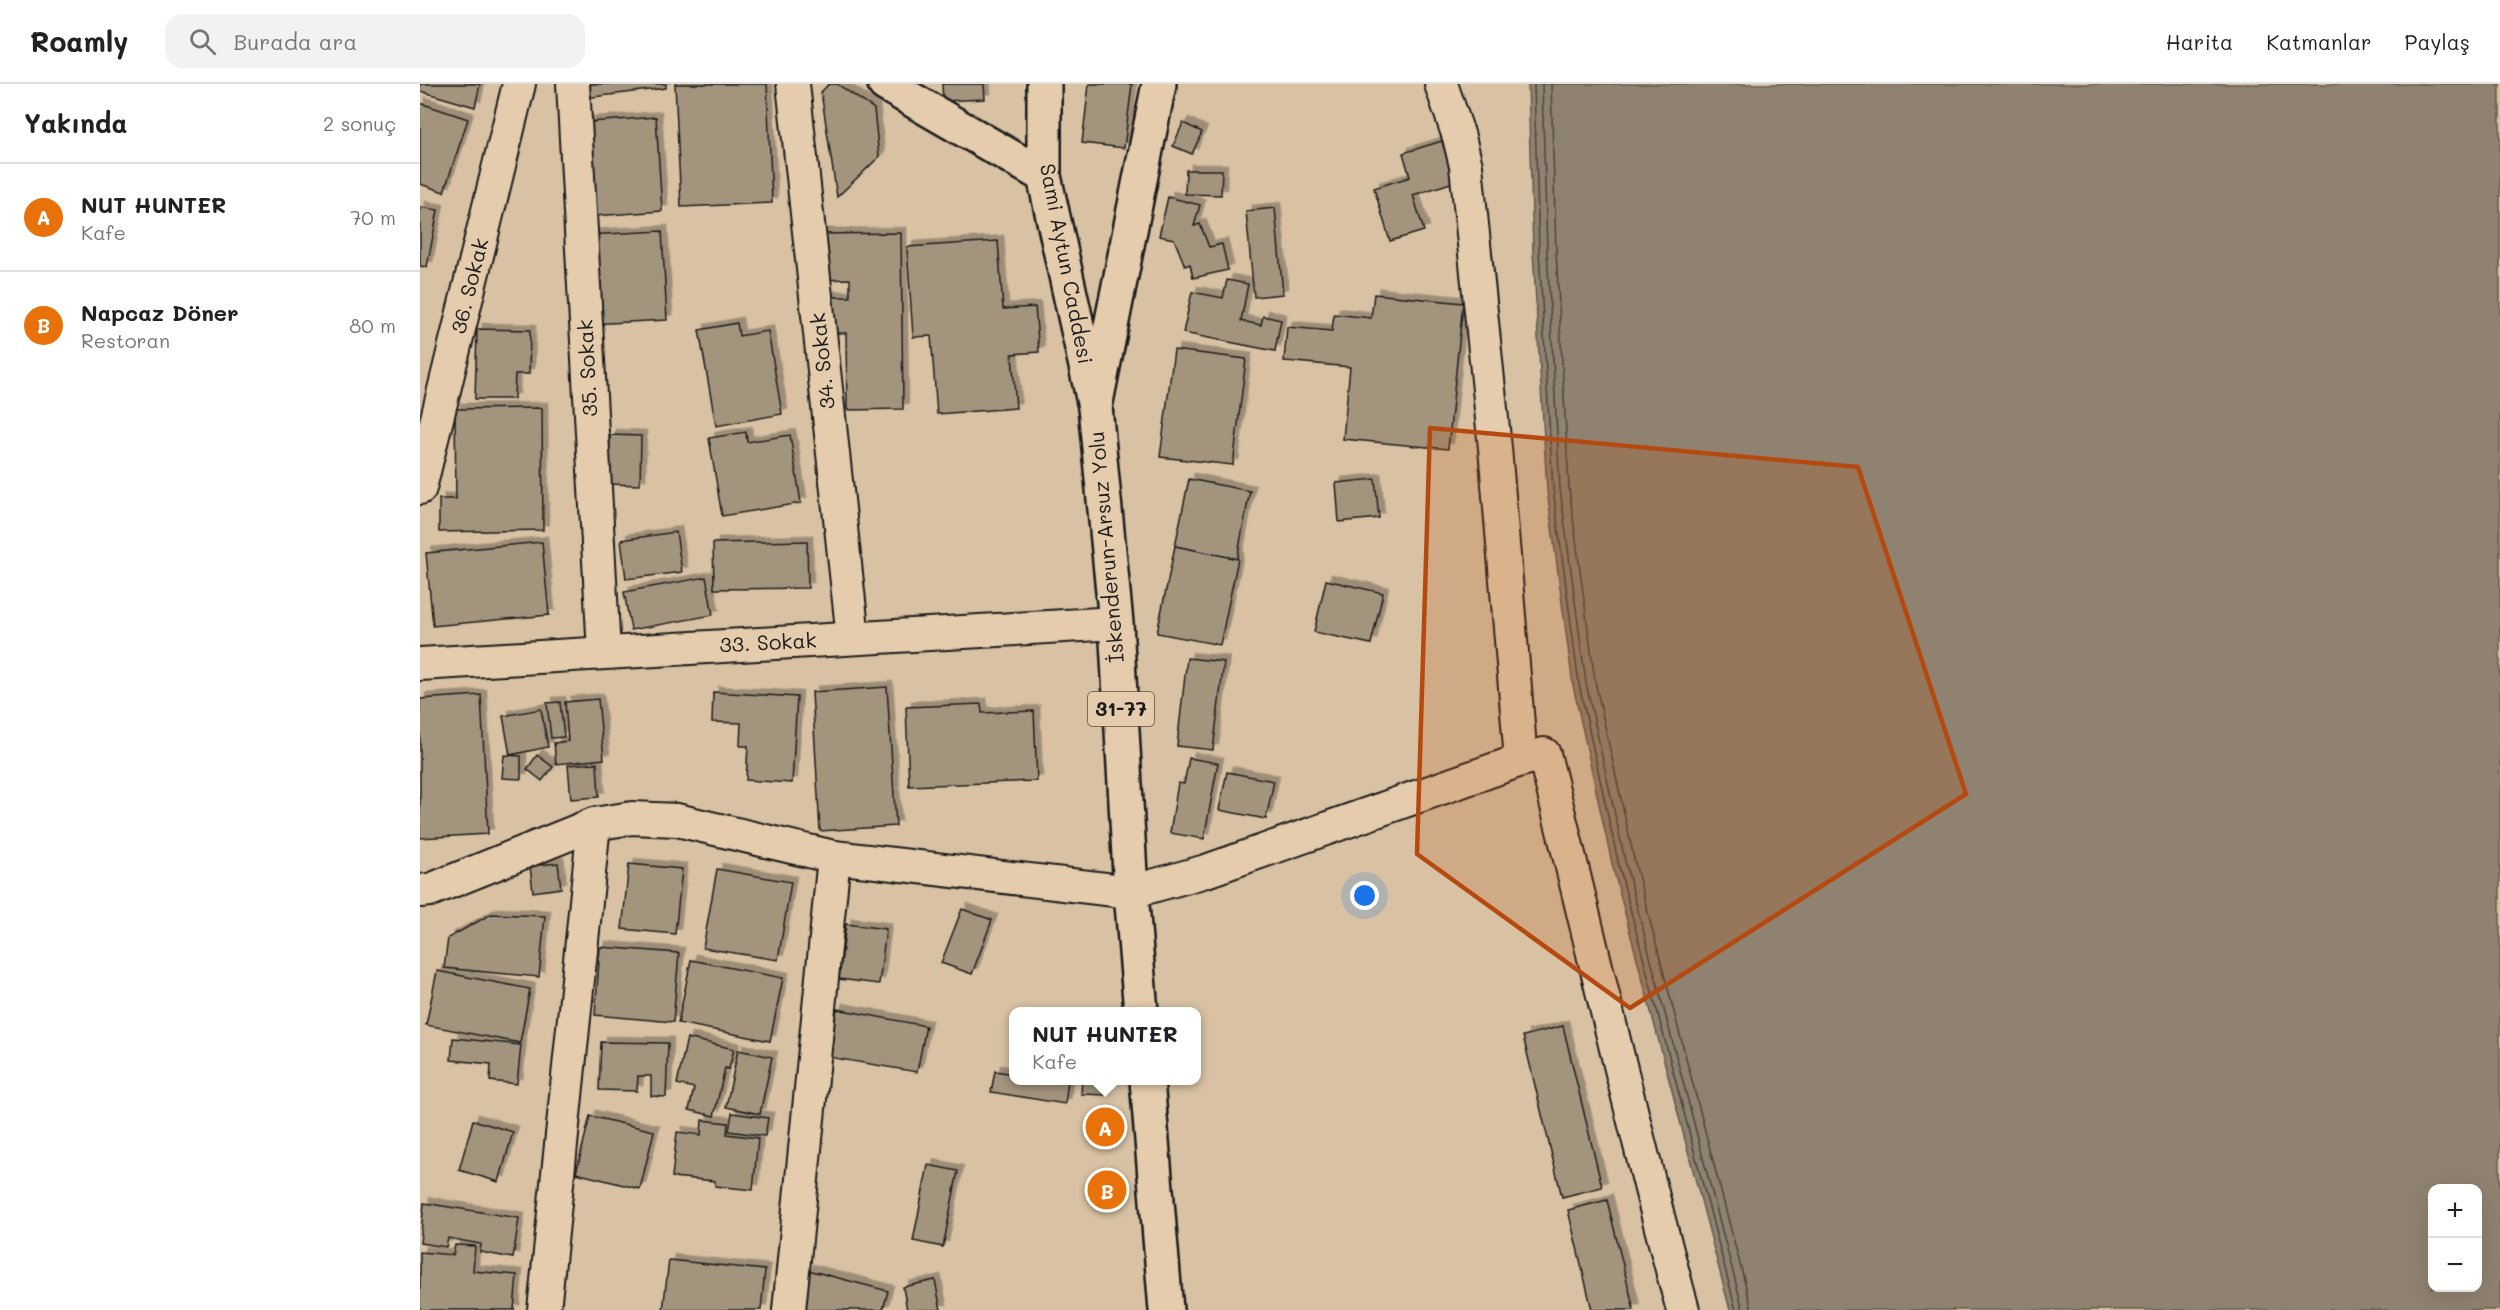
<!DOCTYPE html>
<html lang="tr">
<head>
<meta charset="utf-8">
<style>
  :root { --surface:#fff; --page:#f2f2f2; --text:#202124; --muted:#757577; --line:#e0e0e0; --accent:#c8321e }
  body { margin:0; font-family:Mali,sans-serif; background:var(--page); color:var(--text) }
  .controls { position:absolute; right:18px; bottom:18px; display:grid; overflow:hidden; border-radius:12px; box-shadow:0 6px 24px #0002 }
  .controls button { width:54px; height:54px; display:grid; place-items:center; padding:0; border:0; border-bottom:2px solid var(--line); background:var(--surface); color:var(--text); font:30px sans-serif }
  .you { position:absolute; left:945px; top:812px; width:21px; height:21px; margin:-15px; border:4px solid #fff; border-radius:50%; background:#1a73e8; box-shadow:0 0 0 9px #1a73e833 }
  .badge { display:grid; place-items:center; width:39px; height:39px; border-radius:50%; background:var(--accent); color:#fff; font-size:20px; font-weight:700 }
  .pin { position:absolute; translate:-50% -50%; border:3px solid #fff; box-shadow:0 2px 6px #0006 }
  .popup { position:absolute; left:589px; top:923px; width:192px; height:78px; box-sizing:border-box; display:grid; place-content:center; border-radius:12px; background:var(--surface); filter:drop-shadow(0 2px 4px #0005); font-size:20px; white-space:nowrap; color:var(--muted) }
  .popup b { font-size:22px; color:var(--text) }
  .popup::after { content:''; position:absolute; left:50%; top:100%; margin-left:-12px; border:12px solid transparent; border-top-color:var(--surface) }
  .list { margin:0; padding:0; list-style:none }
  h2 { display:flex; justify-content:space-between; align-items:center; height:78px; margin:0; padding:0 24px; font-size:26px }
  h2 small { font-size:20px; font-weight:400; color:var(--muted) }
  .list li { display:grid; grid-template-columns:39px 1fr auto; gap:18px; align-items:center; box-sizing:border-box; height:108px; padding:0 24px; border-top:2px solid var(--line) }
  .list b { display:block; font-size:22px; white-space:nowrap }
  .list p { margin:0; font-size:20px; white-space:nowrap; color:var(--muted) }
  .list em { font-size:20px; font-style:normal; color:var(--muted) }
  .icon { flex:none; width:33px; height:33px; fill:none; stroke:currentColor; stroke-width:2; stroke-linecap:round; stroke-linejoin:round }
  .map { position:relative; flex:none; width:2080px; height:1226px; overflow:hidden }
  header { display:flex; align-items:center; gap:36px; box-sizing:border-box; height:84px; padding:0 30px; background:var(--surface); border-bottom:2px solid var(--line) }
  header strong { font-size:28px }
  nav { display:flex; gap:33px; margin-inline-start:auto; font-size:21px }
  .search { width:420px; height:54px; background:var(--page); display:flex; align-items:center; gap:15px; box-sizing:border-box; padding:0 21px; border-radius:18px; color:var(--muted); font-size:22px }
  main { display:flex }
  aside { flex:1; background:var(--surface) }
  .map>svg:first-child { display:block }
  .water { fill:#908270; stroke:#62594e; stroke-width:1.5; fill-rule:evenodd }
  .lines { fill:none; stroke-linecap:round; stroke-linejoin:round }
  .shore { stroke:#4a453e; stroke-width:1.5 }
  .building { fill:#a3947e; stroke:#1c1c1c; stroke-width:1.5; filter:url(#shadow) }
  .street-casing { stroke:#1c1c1c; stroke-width:36 }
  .secondary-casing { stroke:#1c1c1c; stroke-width:38 }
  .primary-casing { stroke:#1c1c1c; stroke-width:38 }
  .street { stroke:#e4ccac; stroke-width:32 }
  .secondary { stroke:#e4ccac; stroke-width:33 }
  .primary { stroke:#e4ccac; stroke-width:33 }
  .marked { fill:#b54a10; fill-opacity:0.2; stroke:#b54a10; stroke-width:4.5; stroke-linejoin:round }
  .labels { text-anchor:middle; stroke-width:5; stroke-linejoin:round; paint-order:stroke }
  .shield { fill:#e4ccac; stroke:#585147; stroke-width:1.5 }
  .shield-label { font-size:20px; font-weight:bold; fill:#1c1c1c }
  .street-label { font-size:21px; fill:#1c1c1c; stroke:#e4ccac }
</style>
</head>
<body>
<header>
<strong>Roamly</strong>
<div class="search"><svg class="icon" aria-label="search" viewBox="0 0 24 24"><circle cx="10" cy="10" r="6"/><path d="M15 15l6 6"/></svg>Burada ara</div>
<nav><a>Harita</a><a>Katmanlar</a><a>Paylaş</a></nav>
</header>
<main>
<aside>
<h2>Yakında<small>2 sonuç</small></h2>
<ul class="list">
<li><span class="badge" style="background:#e8710a">A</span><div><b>NUT HUNTER</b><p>Kafe</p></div><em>70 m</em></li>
<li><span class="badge" style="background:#e8710a">B</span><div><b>Napcaz Döner</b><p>Restoran</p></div><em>80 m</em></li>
</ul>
</aside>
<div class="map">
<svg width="2080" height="1226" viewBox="0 0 2080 1226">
  <defs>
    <filter id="shadow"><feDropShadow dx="5.5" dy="-5.5" stdDeviation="0" flood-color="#0004"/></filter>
  </defs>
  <rect width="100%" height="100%" fill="#d8c2a3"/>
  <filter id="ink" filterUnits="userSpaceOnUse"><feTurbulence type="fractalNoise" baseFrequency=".0167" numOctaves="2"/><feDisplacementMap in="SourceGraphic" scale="12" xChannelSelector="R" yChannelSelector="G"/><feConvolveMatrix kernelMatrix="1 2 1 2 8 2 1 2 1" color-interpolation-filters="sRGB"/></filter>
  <g filter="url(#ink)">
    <path class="water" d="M 1108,0 L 2080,0 L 2080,1226 L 1310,1226 L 1193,784 L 1153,601 L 1127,406 L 1113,167 ZM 2012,1104 L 2058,1104 L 2058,1204 L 2012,1204 Z"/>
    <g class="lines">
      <g class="shore">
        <polyline points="1114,0 1119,166 1133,405 1159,600 1199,782 1316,1226"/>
        <polyline points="1122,0 1127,166 1140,405 1166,599 1206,781 1323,1226"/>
        <polyline points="1131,0 1136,166 1149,404 1175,597 1215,779 1332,1226"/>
      </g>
    </g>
    <g class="building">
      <polygon points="0,0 60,0 55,23 0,7"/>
      <polygon points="164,0 246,0 246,4 165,14"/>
      <polygon points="255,0 347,0 352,119 261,123"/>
      <polygon points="409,0 417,0 454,25 459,73 417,113 401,8"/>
      <polygon points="522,0 564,0 565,15 523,17"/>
      <polygon points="669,0 712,0 704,64 662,59"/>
      <polygon points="0,19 48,35 24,108 0,100"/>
      <polygon points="236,33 242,127 162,133 156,39"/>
      <polygon points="763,39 782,48 772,70 753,62"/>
      <polygon points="1022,57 1034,98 993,111 1004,147 970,157 954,104 990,93 983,69"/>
      <polygon points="766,86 802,86 801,111 765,110"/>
      <polygon points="748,113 780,121 774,142 780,140 789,163 802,160 808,186 773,194 770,180 765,182 754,155 739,152"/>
      <polygon points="0,123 18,126 7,183 0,182"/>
      <polygon points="855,124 863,210 834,213 826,127"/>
      <polygon points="242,147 247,236 170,240 165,151"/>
      <polygon points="481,149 483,325 427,326 426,249 401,249 400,213 430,213 430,195 398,196 398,150"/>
      <polygon points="578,157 583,225 615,223 619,268 592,270 596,324 517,330 511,252 493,253 487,163"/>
      <polygon points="807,196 828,200 821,237 841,241 843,232 861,236 855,267 763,249 772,208 803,214"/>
      <polygon points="954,210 1043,219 1028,365 923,355 930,283 864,277 867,243 912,247 914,230 951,234"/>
      <polygon points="317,239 319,252 348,247 362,330 296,342 279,246"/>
      <polygon points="57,245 110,246 109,290 95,290 94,315 55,315"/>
      <polygon points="754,266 826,275 813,381 740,373"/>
      <polygon points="122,324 123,446 19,448 19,415 36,415 35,325"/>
      <polygon points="326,348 327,358 370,351 381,419 302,432 289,354"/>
      <polygon points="190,351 221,352 220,401 188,400"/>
      <polygon points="769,395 830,407 817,475 755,462"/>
      <polygon points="955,395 959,434 919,438 916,399"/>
      <polygon points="256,448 262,488 206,495 201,456"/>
      <polygon points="387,457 388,504 294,505 293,459"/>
      <polygon points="122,458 129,531 13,542 6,469"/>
      <polygon points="755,462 818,475 800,561 737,549"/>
      <polygon points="286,493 293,531 211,546 204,508"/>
      <polygon points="906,496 963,509 951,560 894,548"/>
      <polygon points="767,574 804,578 793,666 757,662"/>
      <polygon points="467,603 476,742 400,747 392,608"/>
      <polygon points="293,608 377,613 372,699 326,696 328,662 320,662 321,639 292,638"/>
      <polygon points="61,611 68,750 0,754 0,615"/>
      <polygon points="178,615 184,675 136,680 134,659 148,657 145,618"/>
      <polygon points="140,618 144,653 131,654 127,619"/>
      <polygon points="561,620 562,629 614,627 617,697 489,702 486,623"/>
      <polygon points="121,625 128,663 90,671 83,632"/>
      <polygon points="84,671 101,672 101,695 82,694"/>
      <polygon points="117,671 133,683 122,697 107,685"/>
      <polygon points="769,674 798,679 784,755 750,749 758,699 764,700"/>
      <polygon points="177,679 179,713 151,715 148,681"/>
      <polygon points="807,688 854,697 846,735 799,726"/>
      <polygon points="138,779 141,804 113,808 110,782"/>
      <polygon points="209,780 262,785 255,850 202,845"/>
      <polygon points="297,785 371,798 358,876 283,864"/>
      <polygon points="542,825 572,836 552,890 521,879"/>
      <polygon points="71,830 125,832 119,893 24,884 28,854"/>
      <polygon points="426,840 466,845 459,900 419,895"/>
      <polygon points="180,863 259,869 253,938 175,931"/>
      <polygon points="271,876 363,894 350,957 258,939"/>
      <polygon points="17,887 110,905 100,959 6,941"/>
      <polygon points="417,925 506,942 497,988 408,973"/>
      <polygon points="1143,942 1182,1103 1142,1113 1103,952"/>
      <polygon points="33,954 101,961 97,1000 70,997 71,980 31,976"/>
      <polygon points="267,954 314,965 309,985 305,984 294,1032 269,1026 274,1004 257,1000"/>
      <polygon points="181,958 248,959 246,1013 231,1012 231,992 218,992 217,1007 179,1006"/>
      <polygon points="318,966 352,973 340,1030 306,1023"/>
      <polygon points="575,987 594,990 594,996 648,996 645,1020 571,1008"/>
      <polygon points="662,996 686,996 686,1011 661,1010"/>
      <polygon points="312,1029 348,1034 345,1052 309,1047"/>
      <polygon points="170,1032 234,1047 220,1105 156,1089"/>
      <polygon points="53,1036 93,1048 79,1098 39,1086"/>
      <polygon points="282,1036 308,1039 307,1050 338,1054 333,1106 295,1102 295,1097 252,1093 257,1048 281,1051"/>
      <polygon points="508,1081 538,1087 523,1163 493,1157"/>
      <polygon points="1187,1116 1214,1226 1172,1226 1148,1126"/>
      <polygon points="4,1119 99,1134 93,1174 60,1168 61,1160 28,1154 26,1163 0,1159"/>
      <polygon points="35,1161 55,1162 53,1187 97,1191 94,1226 0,1226 0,1168 33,1171"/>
      <polygon points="249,1176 345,1186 341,1226 243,1226"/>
      <polygon points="388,1186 468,1207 463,1226 377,1226"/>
      <polygon points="515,1196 521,1226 487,1226 483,1203"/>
    </g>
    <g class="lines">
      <g class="street-casing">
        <g id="street">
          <polyline points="153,0 184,569"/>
          <polyline points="373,0 433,554"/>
          <polyline points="1021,0 1039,53 1046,82 1075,364 1101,676"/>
          <polyline points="0,404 99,0"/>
          <polyline points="0,580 696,539"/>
          <path d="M 0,807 L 10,806 L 174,740 L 212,734 L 257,736 L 414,773 L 711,808 L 786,787 L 1101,676 L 1124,670 C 1171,855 1212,1042 1263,1226"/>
          <polyline points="124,1226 174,740"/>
          <polyline points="369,1226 414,773"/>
        </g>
      </g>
      <g class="secondary-casing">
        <g id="secondary">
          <polyline points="465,0 624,92"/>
          <polyline points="624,92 624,0"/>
          <polyline points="675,323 739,0"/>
        </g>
      </g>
      <g class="primary-casing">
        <g id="primary">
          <polyline points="624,92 675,323 696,539 711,808 721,928"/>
          <polyline points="727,996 746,1226"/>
        </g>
      </g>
      <use href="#street" class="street"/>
      <use href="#secondary" class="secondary"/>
      <use href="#primary" class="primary"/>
    </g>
  </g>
  <path class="marked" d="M 1010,344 L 1438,383 L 1546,710 L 1210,924 L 997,770 Z"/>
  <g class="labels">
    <rect class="shield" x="668" y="608" width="66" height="34" rx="4.5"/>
    <g class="shield-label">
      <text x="701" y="632">31-77</text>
    </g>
    <g class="street-label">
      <text transform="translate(646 180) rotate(79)" y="7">Sami Aytun Caddesi</text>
      <text transform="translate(50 202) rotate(-76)" y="7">36. Sokak</text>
      <text transform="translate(403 277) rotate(-96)" y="7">34. Sokak</text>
      <text transform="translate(168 284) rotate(-93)" y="7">35. Sokak</text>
      <text transform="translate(687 463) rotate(-95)" y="7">İskenderun-Arsuz Yolu</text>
      <text transform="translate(348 559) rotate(-3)" y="7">33. Sokak</text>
    </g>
  </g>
</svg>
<div class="controls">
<button>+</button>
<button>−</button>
</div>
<div class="you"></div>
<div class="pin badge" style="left:685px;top:1043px;background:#e8710a">A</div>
<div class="popup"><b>NUT HUNTER</b>Kafe</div>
<div class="pin badge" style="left:687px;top:1106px;background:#e8710a">B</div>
</div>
</main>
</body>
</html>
